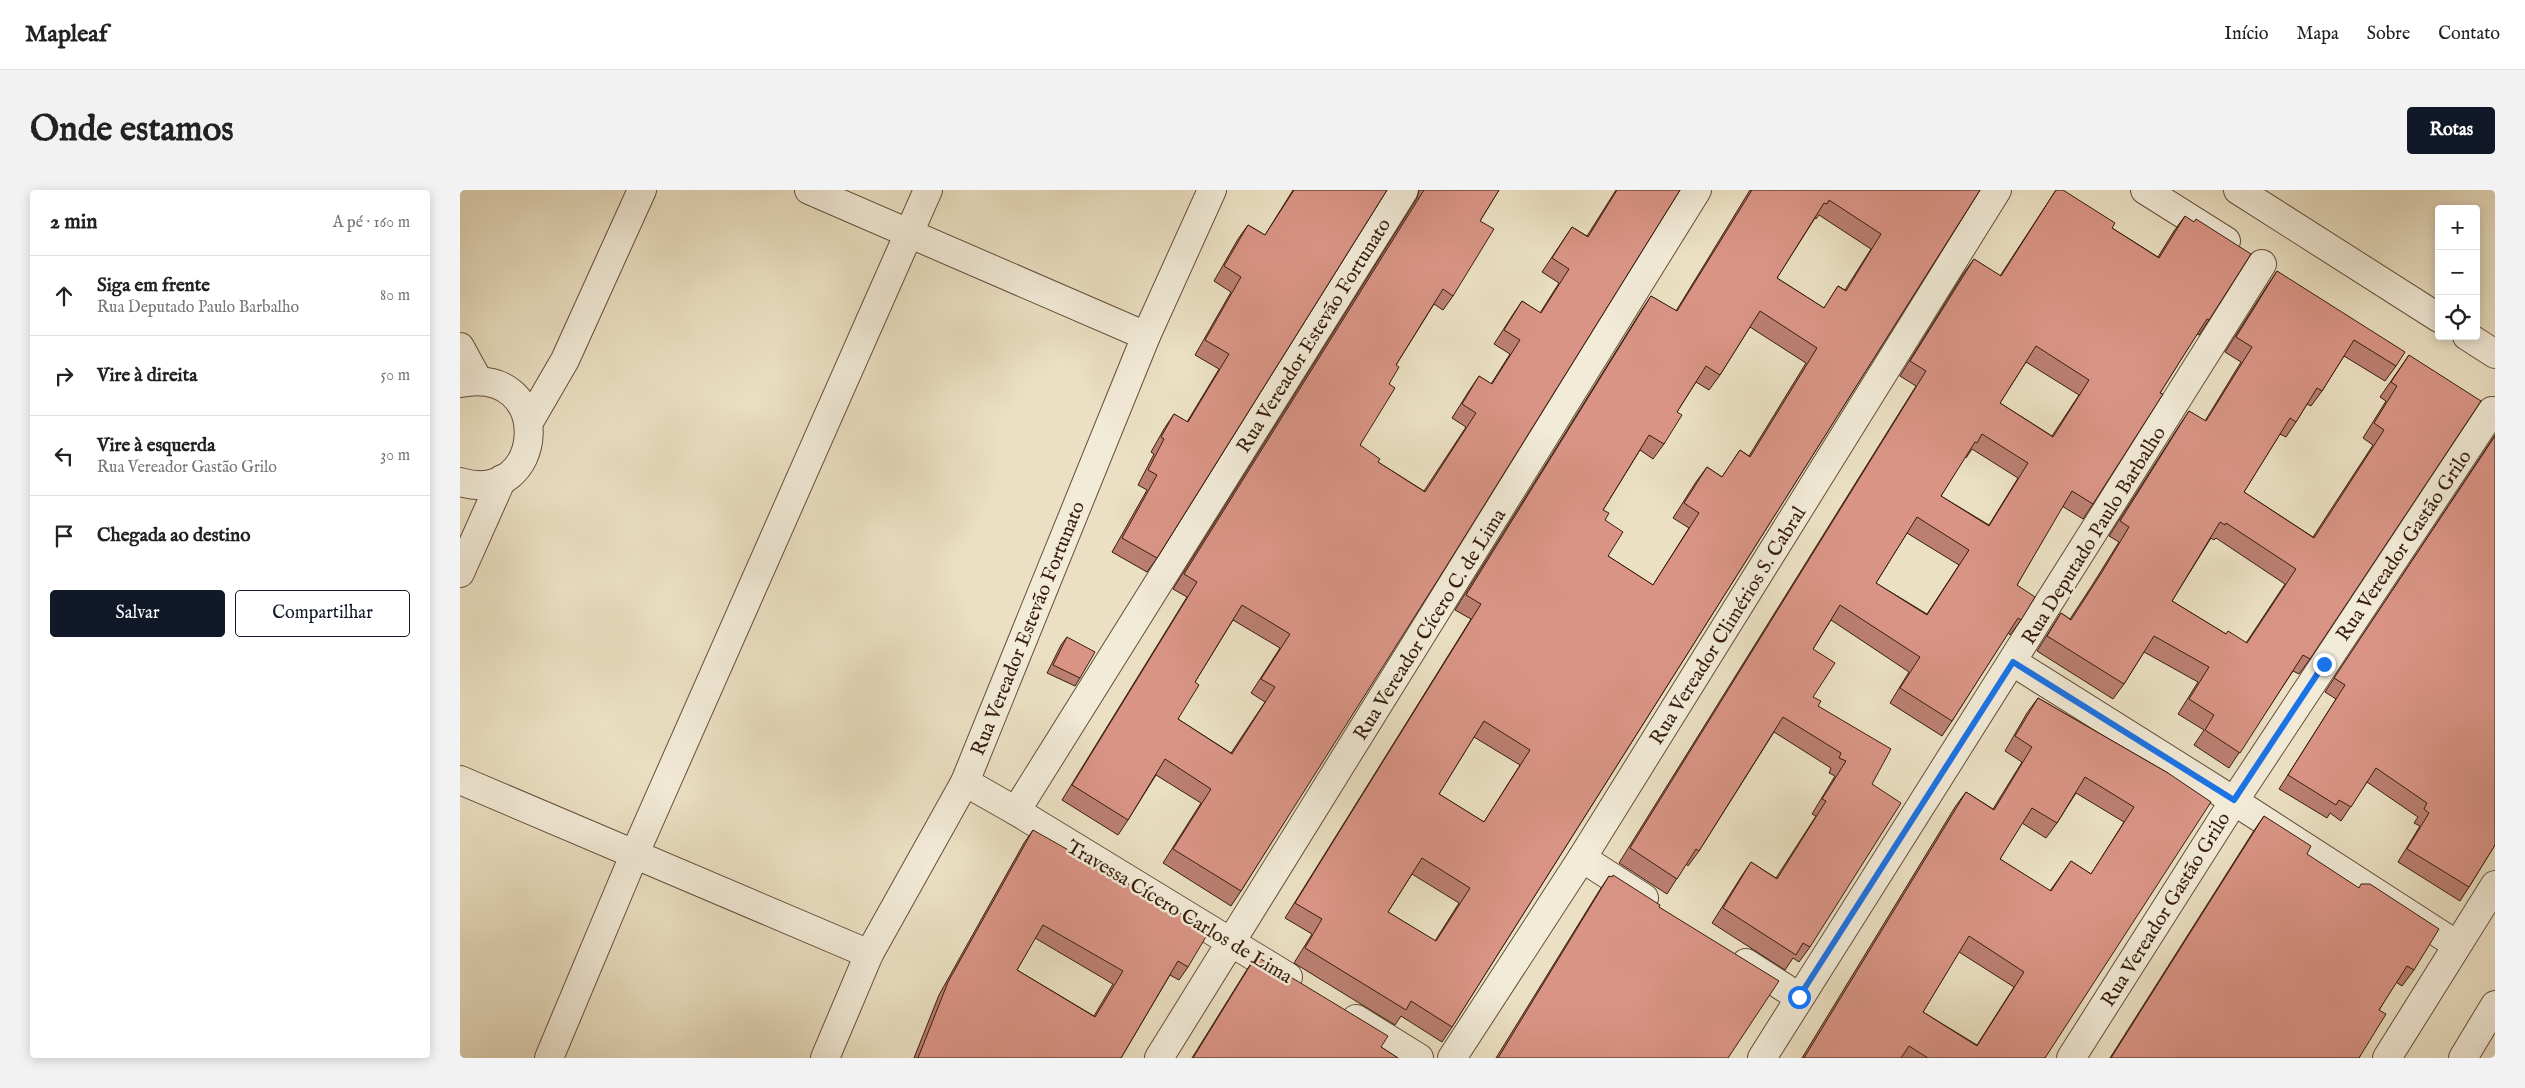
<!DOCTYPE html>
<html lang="pt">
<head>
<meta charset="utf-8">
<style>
  :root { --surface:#fff; --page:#f2f2f2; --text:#222; --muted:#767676; --line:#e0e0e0; --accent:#111827 }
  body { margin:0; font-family:"IM FELL English",serif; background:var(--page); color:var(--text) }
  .controls { position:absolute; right:15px; top:15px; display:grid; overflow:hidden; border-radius:5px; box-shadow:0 2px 12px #0003 }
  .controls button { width:45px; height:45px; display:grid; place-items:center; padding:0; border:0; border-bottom:1px solid var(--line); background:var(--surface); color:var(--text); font:25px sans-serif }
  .stop { position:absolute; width:15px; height:15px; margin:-11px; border:4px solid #1a73e8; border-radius:50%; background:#fff }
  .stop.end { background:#1a73e8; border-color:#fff; box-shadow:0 1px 5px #0008 }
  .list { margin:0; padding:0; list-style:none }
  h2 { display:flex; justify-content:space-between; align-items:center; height:65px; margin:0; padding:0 20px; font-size:21px }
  h2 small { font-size:16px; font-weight:400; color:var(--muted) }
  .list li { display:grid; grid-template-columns:32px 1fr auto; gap:15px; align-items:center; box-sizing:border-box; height:80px; padding:0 20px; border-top:1px solid var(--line) }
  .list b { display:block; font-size:19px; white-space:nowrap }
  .list p { margin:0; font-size:16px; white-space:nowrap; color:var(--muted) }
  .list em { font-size:16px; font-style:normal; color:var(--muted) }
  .actions { display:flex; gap:10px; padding:15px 20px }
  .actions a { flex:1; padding:11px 0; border:1px solid var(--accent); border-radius:5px; text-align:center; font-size:18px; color:var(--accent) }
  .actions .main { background:var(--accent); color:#fff }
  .icon { flex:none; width:28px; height:28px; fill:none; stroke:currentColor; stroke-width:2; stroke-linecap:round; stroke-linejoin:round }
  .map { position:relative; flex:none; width:2035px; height:868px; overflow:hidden; border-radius:5px }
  header { display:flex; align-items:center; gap:30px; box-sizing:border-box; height:70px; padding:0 25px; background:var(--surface); border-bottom:1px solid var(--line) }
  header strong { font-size:24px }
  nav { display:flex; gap:28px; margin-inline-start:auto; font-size:18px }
  .intro { display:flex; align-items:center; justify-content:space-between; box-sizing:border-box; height:120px; padding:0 30px }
  h1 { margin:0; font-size:35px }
  .button { padding:12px 22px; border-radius:5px; background:var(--accent); color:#fff; font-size:18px; font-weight:700 }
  main { display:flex; gap:30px; padding:0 30px }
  aside { flex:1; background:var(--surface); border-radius:5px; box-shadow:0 2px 12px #0003 }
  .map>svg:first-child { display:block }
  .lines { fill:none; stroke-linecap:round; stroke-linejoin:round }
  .street-casing { stroke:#654e3a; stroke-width:30 }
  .street { stroke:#f2ebd8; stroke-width:28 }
  .wall { fill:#bb7f72; stroke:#381d0d; fill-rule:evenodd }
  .building { fill:#d99485; stroke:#381d0d; fill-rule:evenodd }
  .route { stroke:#1a73e8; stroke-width:6 }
  .labels { text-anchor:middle; stroke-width:5; stroke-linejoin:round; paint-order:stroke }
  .street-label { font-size:20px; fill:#381d0d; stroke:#f2ebd8 }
</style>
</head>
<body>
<header>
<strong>Mapleaf</strong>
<nav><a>Início</a><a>Mapa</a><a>Sobre</a><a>Contato</a></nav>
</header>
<div class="intro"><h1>Onde estamos</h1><a class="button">Rotas</a></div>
<main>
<aside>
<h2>2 min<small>A pé · 160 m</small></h2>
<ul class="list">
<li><svg class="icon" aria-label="ahead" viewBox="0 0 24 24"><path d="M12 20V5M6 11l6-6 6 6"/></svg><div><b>Siga em frente</b><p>Rua Deputado Paulo Barbalho</p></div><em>80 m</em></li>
<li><svg class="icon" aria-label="right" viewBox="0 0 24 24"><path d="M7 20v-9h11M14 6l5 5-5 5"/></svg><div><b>Vire à direita</b></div><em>50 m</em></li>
<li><svg class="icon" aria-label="left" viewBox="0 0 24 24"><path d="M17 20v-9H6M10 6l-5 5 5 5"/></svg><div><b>Vire à esquerda</b><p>Rua Vereador Gastão Grilo</p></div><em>30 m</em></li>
<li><svg class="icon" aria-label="arrive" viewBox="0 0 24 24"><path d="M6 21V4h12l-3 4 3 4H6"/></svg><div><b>Chegada ao destino</b></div></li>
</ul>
<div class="actions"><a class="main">Salvar</a><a>Compartilhar</a></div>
</aside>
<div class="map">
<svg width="2035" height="868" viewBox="0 0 2035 868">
  <rect width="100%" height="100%" fill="#ebe0c3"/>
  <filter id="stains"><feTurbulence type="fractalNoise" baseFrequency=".004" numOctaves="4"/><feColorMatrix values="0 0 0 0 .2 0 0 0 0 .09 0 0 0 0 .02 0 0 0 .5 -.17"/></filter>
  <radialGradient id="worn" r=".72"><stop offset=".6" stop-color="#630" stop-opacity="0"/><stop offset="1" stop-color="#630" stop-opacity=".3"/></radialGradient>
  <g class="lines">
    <g class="street-casing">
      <g id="street">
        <polyline points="349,0 686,146"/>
        <polyline points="1685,0 1766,51"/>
        <polyline points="1778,0 1979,128"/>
        <polyline points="2007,146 2035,164"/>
        <polyline points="0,157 18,190"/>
        <path d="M 0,193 C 97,174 86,318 0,292"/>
        <polyline points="69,232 105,170 182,0"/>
        <polyline points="0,383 42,289"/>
        <polyline points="1553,472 1774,611 1997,755"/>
        <polyline points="0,590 409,764"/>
        <polyline points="505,592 556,621 828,787"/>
        <polyline points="556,621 944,0"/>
        <polyline points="1122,668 1184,708"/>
        <polyline points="1286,773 1339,807"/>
        <polyline points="896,829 959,868"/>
        <polyline points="89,868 175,663 468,0"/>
        <polyline points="365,868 409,764 505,592 686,146 752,0"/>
        <polyline points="699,868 1237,0"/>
        <polyline points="992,868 1122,668 1537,0"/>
        <polyline points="1302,868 1802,74"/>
        <polyline points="1611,868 1774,611 2032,221"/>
        <polyline points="1927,868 2035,695"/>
        <polyline points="2003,868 2035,815"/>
      </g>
    </g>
    <use href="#street" class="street"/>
  </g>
  <g class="wall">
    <polygon points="833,0 927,0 697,368 687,382 652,362 687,300 678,295 694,264 691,262 704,239 714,224 727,232 759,179 735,165 771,102 754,91 778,49 788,35 805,45"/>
    <path d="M 959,0 L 1039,0 L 1020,31 L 993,106 L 983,120 L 974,114 L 936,175 L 929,194 L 900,255 L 918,272 L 964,301 L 1006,237 L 992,228 L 1009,201 L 1019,186 L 1031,194 L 1050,164 L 1034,154 L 1052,126 L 1062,111 L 1080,123 L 1099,93 L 1082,82 L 1112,37 L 1127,46 L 1156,0 L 1220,0 L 781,701 L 771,716 L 703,673 L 741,613 L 696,585 L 668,630 L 658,645 L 602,610 L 727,407 L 713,399 L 957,8 ZM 773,430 L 820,458 L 791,503 L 805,512 L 771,563 L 718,529 L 735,492 Z"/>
    <path d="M 1290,0 L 1520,0 L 992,837 L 982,852 L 941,826 L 935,835 L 834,773 L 852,744 L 825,728 L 1011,429 L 995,420 L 1181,121 L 1191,106 L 1216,121 ZM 1359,25 L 1411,59 L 1385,100 L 1378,96 L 1364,118 L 1317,88 L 1355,28 L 1356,29 ZM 1290,137 L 1346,173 L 1289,266 L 1280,260 L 1262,287 L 1247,277 L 1236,292 L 1213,328 L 1229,338 L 1193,395 L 1148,366 L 1145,330 L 1143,320 L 1180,260 L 1193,269 L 1204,254 L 1217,222 L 1236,192 L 1249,200 L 1260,185 ZM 1014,547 L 1060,575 L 1024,632 L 979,604 ZM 952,684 L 999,713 L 975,751 L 928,722 Z"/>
    <path d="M 1596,0 L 1652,38 L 1698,67 L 1714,41 L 1725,26 L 1749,130 L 1739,145 L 1737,144 L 1700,203 L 1633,314 L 1623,329 L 1602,316 L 1557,395 L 1561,430 L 1550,445 L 1548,443 L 1492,531 L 1482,546 L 1430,513 L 1449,482 L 1371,430 L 1353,459 L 1353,507 L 1358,516 L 1412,594 L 1350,757 L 1339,772 L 1333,768 L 1325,780 L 1252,733 L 1281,687 L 1291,672 L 1316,688 L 1356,626 L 1352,624 L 1375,586 L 1369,583 L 1371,578 L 1314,542 L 1239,661 L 1228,676 L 1226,674 L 1207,704 L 1159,673 L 1456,196 L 1440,186 L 1503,84 L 1514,69 L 1540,86 ZM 1566,172 L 1619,205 L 1592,246 L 1540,213 ZM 1512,259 L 1558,288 L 1529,335 L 1481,306 L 1505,267 L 1506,268 ZM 1447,343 L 1499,375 L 1467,424 L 1416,393 Z"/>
    <path d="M 1817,81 L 1936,176 L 1925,191 L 1884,166 L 1862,201 L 1851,216 L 1847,214 L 1836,232 L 1826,247 L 1820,244 L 1784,302 L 1853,347 L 1913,255 L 1903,248 L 1926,211 L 1920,207 L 1949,165 L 1850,469 L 1839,484 L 1833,481 L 1769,578 L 1734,555 L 1744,540 L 1718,524 L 1738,492 L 1684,462 L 1664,494 L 1653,509 L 1577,461 L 1601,423 L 1610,429 L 1631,397 L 1659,352 L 1649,346 L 1719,236 L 1729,221 L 1745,231 L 1781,172 L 1765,162 L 1807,96 ZM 1751,348 L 1754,350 L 1756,348 L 1825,394 L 1786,453 L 1766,444 L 1712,411 Z"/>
    <polygon points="2035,245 2035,655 2009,697 2000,711 1938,672 1960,636 1954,633 1958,627 1907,592 1881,631 1870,623 1867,628 1819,599 1876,509 1865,502"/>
    <polygon points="607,447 620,488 615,496 587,483 601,455"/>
    <path d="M 1578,508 L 1708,583 L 1585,868 L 1342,868 L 1495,617 L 1506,602 L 1533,619 L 1562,572 L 1545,561 L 1567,523 ZM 1616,603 L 1664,632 L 1631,684 L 1611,671 L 1590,701 L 1540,669 L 1562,633 L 1586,648 L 1597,633 ZM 1499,762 L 1554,797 L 1517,855 L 1463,822 Z"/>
    <polygon points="1804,626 1847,664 1954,780 1942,796 1936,792 1919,820 1899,868 1650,868 1793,642"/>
    <path d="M 573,640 L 728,777 L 719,790 L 710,785 L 661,868 L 454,868 L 479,805 L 564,653 ZM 575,748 L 653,794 L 634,826 L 557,780 Z"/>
    <polygon points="1149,686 1199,717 1268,868 1036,868 1139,701"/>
    <polygon points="796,766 921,857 938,868 732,868 786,781"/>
  </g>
  <g class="building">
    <polygon points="834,0 927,0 697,368 662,348 697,285 688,280 704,249 701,247 714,224 728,232 769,164 745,150 781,87 764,76 788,35 805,45"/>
    <path d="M 964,0 L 1039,0 L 1020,31 L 1034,39 L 993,106 L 983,99 L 936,175 L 939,177 L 929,194 L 935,198 L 900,255 L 920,269 L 918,272 L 965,302 L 1016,223 L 1002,214 L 1019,186 L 1032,194 L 1060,150 L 1044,140 L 1062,111 L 1081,123 L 1109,79 L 1092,68 L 1112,37 L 1128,47 L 1157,0 L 1220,0 L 979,388 L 781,701 L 713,659 L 751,599 L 705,569 L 668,630 L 612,595 L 737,392 L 724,384 ZM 782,415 L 830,444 L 801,489 L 815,497 L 772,564 L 718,529 L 739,495 L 735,492 Z"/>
    <path d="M 1292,0 L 1520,0 L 992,837 L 951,811 L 946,820 L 845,758 L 862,729 L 835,713 L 1021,414 L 1006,405 L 1191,106 L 1217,121 ZM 1369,10 L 1421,44 L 1386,101 L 1378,96 L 1364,118 L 1317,88 L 1364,13 L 1367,14 ZM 1300,121 L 1357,158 L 1290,267 L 1280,260 L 1262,287 L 1247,277 L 1224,313 L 1239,323 L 1193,395 L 1148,366 L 1163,342 L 1145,330 L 1149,323 L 1143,320 L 1189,245 L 1204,254 L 1222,225 L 1217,222 L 1246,176 L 1260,185 ZM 1024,531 L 1070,560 L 1024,632 L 979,604 ZM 962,668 L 1010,698 L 976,751 L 928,722 Z"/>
    <path d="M 1596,0 L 1603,0 L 1655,33 L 1652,38 L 1699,68 L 1725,26 L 1734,32 L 1736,29 L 1791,64 L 1749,130 L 1747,129 L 1729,157 L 1700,203 L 1703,204 L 1633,314 L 1612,301 L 1557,395 L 1575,407 L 1561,430 L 1558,428 L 1492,531 L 1440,498 L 1460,467 L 1380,415 L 1353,459 L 1375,473 L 1353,507 L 1361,511 L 1358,516 L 1431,559 L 1412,594 L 1441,613 L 1350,757 L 1343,753 L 1336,765 L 1263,718 L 1291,672 L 1317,689 L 1366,611 L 1362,609 L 1386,571 L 1379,568 L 1381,563 L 1323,527 L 1239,661 L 1236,659 L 1217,689 L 1170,658 L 1466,181 L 1450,171 L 1514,69 L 1541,86 ZM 1576,156 L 1629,190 L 1593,247 L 1540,213 ZM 1522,244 L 1568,273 L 1529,336 L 1481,306 L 1515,252 L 1517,253 ZM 1457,327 L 1509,360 L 1467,425 L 1416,393 Z"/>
    <path d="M 1817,81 L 1945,162 L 1936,176 L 1894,150 L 1862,201 L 1857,198 L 1836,232 L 1830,228 L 1784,302 L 1854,348 L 1924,240 L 1914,233 L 1937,196 L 1931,192 L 1949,165 L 2021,211 L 1850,469 L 1843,465 L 1780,563 L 1745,540 L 1754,525 L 1729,509 L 1749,477 L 1694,446 L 1664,494 L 1587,446 L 1601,423 L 1611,430 L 1642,382 L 1669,337 L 1660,331 L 1729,221 L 1746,231 L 1792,157 L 1776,147 ZM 1760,332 L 1765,335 L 1766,333 L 1836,379 L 1787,453 L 1768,441 L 1766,444 L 1712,411 Z"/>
    <polygon points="2035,246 2035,655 2009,697 1947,659 1969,623 1964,619 1967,613 1916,578 1891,617 1879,610 1876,615 1828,585 1885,495 1874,488"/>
    <polygon points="607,447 635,462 620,488 593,475"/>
    <path d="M 1578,508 L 1708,583 L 1751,612 L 1585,868 L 1468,868 L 1449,856 L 1441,868 L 1344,868 L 1506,602 L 1534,620 L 1572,557 L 1555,546 ZM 1625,587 L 1674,617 L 1631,684 L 1611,671 L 1591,701 L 1540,669 L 1572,618 L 1597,633 ZM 1509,746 L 1564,782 L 1517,856 L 1463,822 Z"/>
    <polygon points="1804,626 1851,656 1847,664 1899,698 1901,694 1910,694 1979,739 1954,780 1947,776 1919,820 1926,824 1899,868 1651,868"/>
    <path d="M 573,640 L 750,740 L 728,777 L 718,771 L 661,868 L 458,868 L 488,792 ZM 583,735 L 663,781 L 635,827 L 557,780 Z"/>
    <polygon points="1153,685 1200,715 1199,717 1319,791 1268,868 1038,868 1149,686 1152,687"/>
    <polygon points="796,766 928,846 921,857 938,868 733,868"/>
  </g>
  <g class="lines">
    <polyline class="route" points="1339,807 1553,472 1774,610 1864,474"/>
  </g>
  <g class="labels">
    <g class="street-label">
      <text transform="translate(853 145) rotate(-58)" y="7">Rua Vereador Estevão Fortunato</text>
      <text transform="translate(1633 345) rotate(-58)" y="7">Rua Deputado Paulo Barbalho</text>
      <text transform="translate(1943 355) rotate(-56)" y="7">Rua Vereador Gastão Grilo</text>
      <text transform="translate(969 434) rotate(-58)" y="7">Rua Vereador Cícero C. de Lima</text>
      <text transform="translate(1267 435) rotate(-58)" y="7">Rua Vereador Climérios S. Cabral</text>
      <text transform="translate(567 438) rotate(-68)" y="7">Rua Vereador Estevão Fortunato</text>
      <text transform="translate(1705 719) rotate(-58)" y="7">Rua Vereador Gastão Grilo</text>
      <text transform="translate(720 721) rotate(31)" y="7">Travessa Cícero Carlos de Lima</text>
    </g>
  </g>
  <rect width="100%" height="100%" filter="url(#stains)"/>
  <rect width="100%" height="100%" fill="url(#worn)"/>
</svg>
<div class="controls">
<button>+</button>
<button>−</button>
<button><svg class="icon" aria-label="locate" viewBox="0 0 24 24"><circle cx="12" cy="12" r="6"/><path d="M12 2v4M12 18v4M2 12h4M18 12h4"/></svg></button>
</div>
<div class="stop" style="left:1339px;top:807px"></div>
<div class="stop end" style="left:1864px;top:474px"></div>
</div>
</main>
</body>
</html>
